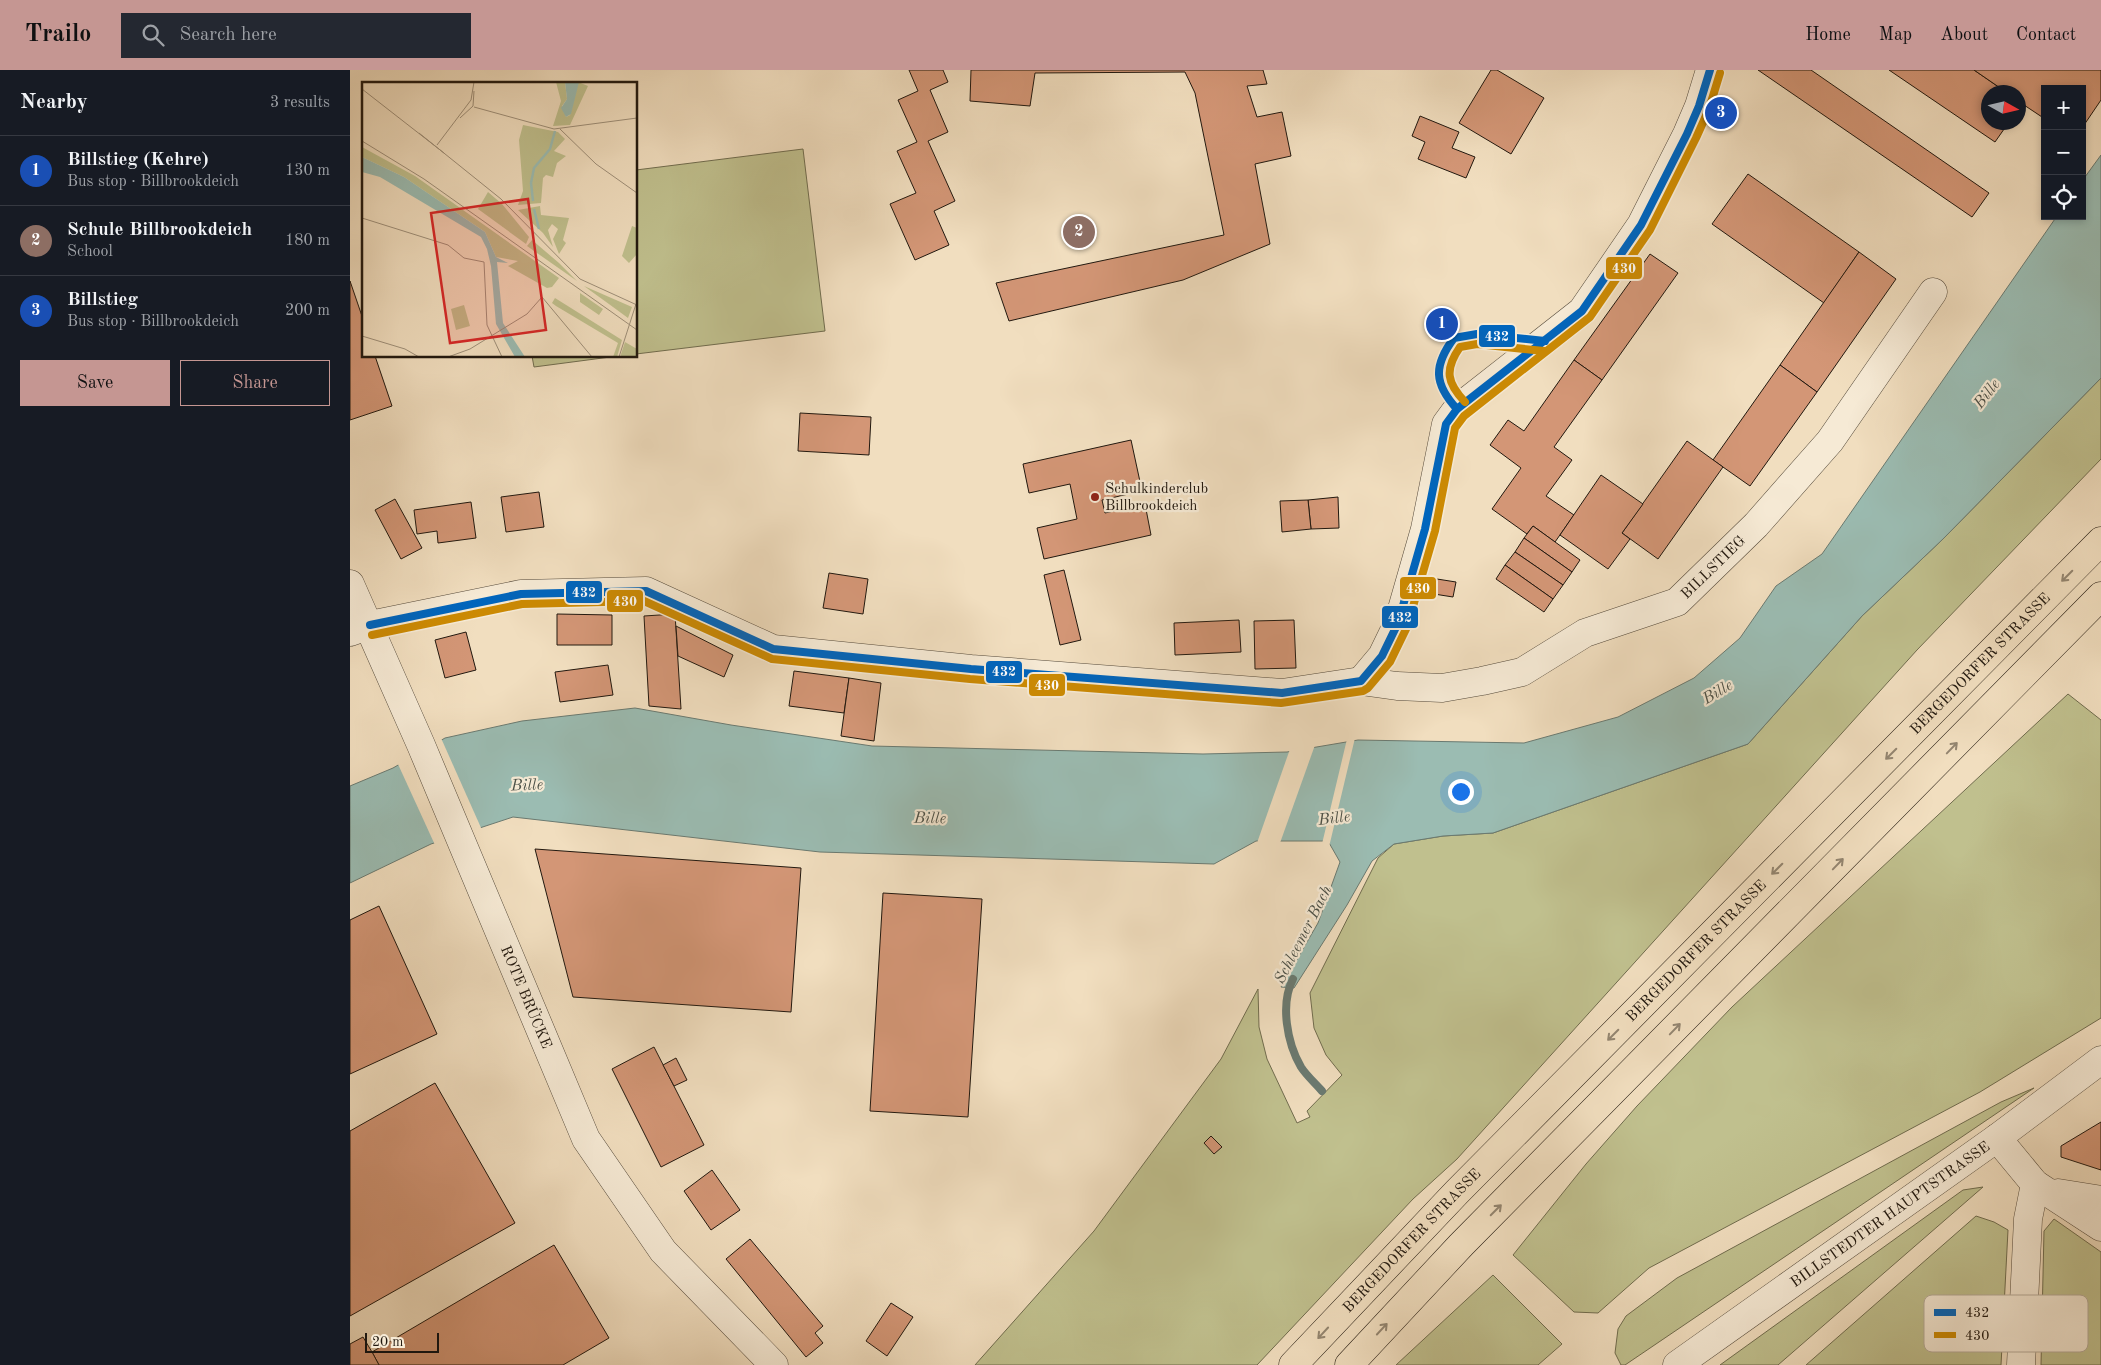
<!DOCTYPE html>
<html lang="en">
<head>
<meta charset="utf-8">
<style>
  :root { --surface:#171b24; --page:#242831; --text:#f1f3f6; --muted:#9ea1a6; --line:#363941; --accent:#c59692 }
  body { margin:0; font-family:"Old Standard TT",serif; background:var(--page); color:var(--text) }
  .controls { position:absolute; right:15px; top:15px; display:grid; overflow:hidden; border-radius:0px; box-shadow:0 2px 8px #0003 }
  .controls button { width:45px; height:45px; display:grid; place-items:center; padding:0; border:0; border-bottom:1px solid var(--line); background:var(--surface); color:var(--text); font:25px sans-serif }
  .compass { position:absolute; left:1631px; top:15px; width:45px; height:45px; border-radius:50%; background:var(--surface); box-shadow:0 2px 8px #0003; rotate:98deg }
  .scale { position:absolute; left:15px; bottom:12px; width:74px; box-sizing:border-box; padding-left:5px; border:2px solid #21180f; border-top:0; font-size:14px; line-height:18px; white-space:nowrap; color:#21180f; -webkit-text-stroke:4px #f6ead5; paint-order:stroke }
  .you { position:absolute; left:1110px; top:721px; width:18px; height:18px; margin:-12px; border:4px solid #fff; border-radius:50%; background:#1a73e8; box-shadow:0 0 0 8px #1a73e833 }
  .badge { display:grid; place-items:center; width:32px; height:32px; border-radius:50%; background:var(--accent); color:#fff; font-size:16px; font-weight:700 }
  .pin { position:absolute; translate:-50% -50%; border:2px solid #fff; box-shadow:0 1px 5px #0006 }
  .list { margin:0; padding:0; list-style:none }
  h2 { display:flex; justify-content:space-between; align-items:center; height:65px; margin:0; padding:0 20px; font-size:21px }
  h2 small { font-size:16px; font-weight:400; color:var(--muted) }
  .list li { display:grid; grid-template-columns:32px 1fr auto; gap:15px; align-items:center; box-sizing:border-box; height:70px; padding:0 20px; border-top:1px solid var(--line) }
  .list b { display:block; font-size:19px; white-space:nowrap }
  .list p { margin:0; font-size:16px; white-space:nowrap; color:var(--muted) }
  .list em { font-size:16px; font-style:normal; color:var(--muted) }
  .actions { display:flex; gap:10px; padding:15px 20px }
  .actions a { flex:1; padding:11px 0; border:1px solid var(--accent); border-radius:0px; text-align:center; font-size:18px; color:var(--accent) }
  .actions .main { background:var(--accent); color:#111 }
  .icon { flex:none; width:28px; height:28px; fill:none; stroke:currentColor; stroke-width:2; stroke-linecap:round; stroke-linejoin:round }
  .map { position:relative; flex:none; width:1751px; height:1295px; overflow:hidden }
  header { display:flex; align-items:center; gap:30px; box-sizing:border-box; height:70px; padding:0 25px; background:var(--accent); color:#111 }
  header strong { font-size:24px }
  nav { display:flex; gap:28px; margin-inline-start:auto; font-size:18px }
  .search { width:350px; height:45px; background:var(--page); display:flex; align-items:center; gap:12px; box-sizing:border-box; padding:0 18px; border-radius:0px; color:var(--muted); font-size:19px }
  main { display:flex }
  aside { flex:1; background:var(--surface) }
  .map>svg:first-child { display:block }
  .green { fill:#c0c08e; stroke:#706c4e }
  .water { fill:#9bbcb2; stroke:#6a7a71 }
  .pier { fill:#f1debf }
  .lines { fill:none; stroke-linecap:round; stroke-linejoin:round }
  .stream { stroke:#6a7a71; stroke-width:8 }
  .building { fill:#d39676; stroke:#21180f }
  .minor-casing { stroke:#554a3b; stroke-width:29 }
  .highway-casing { stroke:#21180f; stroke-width:29 }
  .minor { stroke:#f6ead5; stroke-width:28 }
  .highway { stroke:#f1debf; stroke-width:28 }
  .bus-1-casing { stroke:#f6ead5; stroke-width:11 }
  .bus-2-casing { stroke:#f6ead5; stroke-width:11 }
  .bus-1 { stroke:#0065bd; stroke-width:8 }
  .bus-2 { stroke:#cc8a03; stroke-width:8 }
  .oneway { stroke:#938570 }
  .poi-dot { fill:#8f2418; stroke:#f6ead5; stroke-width:2 }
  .labels { text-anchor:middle; stroke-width:4.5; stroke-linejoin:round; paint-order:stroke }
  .poi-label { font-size:15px; fill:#21180f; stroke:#f6ead5; text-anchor:start }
  .street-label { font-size:15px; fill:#21180f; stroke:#f6ead5 }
  .water-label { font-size:16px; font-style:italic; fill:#4c5148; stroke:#f6ead5 }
  .inset-river { fill:none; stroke:#9bbcb2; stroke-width:2.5 }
  .inset-road { fill:none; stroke:#9e8f79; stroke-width:1 }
  .view { fill:#d62828; fill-opacity:0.15; stroke:#d62828; stroke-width:2.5 }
  .inset-edge { fill:none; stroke:#21180f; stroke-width:2.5 }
  .key { fill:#f6ead5; stroke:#b6ab9a; stroke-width:1 }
  .key-label { font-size:14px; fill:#21180f }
  .line-badge { stroke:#f6ead5; stroke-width:2 }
  .badge-label { font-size:14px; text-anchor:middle; font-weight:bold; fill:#fff }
</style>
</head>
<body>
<header>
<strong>Trailo</strong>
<div class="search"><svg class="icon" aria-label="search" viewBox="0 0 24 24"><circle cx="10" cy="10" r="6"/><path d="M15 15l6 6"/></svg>Search here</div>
<nav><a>Home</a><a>Map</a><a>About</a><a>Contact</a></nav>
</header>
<main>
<aside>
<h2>Nearby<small>3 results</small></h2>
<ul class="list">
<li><span class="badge" style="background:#1a4fb4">1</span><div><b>Billstieg (Kehre)</b><p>Bus stop · Billbrookdeich</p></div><em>130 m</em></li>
<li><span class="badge" style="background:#8d6e63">2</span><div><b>Schule Billbrookdeich</b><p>School</p></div><em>180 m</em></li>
<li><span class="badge" style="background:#1a4fb4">3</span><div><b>Billstieg</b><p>Bus stop · Billbrookdeich</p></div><em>200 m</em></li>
</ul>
<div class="actions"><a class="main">Save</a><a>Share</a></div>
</aside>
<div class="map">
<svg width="1751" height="1295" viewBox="0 0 1751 1295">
  <rect width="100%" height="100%" fill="#f1debf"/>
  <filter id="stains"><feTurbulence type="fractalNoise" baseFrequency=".004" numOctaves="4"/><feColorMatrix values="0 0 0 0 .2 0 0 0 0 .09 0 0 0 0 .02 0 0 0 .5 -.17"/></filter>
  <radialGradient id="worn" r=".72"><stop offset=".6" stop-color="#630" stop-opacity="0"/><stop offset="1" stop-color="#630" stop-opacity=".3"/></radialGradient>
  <g class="green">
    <polygon points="453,79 475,261 286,284 286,100"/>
    <polygon points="182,286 268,286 184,297"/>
    <polygon points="1751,308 1751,389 1567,580 1107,1089 1063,1129 907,1295 625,1295 744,1161 871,989 908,919 909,957 917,989 947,1053 960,1047 957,1041 992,1005 976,985 964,958 960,923 1028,788 1044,774 1093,766 1143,763 1398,674 1512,546 1594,468"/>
    <polygon points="1718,624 1751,650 1751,948 1630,1022 1299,1198 1248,1243 1224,1242 1163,1185 1236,1094 1287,1036 1382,937"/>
    <polygon points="1684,1018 1275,1295 1271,1295 1265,1283 1268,1259 1276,1246 1327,1208 1651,1032"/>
    <polygon points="1633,1117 1428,1295 1370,1295 1613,1120"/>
    <polygon points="1626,1146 1644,1152 1658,1160 1651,1295 1456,1295"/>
    <polygon points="1704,1149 1751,1182 1751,1295 1691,1295 1694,1161"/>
    <polygon points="1143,1205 1212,1274 1188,1295 1046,1295"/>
  </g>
  <polygon class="water" points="1751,85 1751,308 1594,468 1512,546 1398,674 1143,763 1093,766 1044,774 1022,791 997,835 944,918 931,917 968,853 990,792 978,771 906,771 864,794 470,782 163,747 81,774 0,813 0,716 43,698 95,668 172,651 285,638 381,655 522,676 853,684 937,682 1008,670 1174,673 1268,647 1344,608 1390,568 1426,516 1472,484 1707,146 1732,146 1732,111"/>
  <g class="pier">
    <polygon points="91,668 132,760 85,775 47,692"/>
    <polygon points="1005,668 979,777 977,774 972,774 997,669"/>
    <polygon points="965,675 930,773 907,773 940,679"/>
  </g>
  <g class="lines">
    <path class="stream" d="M 943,909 C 930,934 937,973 951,997 C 956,1005 965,1013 972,1021"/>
  </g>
  <g class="building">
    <polygon points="559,0 593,0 598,12 580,20 598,62 578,71 605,131 584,141 599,175 565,190 540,134 566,123 547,81 567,72 548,30 568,21"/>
    <polygon points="621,0 913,0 917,14 897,16 907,47 932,42 941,86 905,94 920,174 833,210 659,251 646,213 874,165 845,23 835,2 685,3 680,36 620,31"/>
    <polygon points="1141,0 1147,0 1194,28 1161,84 1109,53"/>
    <polygon points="1408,0 1461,0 1639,123 1622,147"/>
    <polygon points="1539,0 1624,0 1656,22 1638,22 1638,52 1659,52 1645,72"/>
    <polygon points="1624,0 1751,0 1751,30 1732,58 1732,19 1695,19 1695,49 1668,31 1668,22 1656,22"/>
    <polygon points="1070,46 1109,62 1102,78 1125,87 1116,108 1068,89 1075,72 1062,66"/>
    <polygon points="1398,104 1509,182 1474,233 1362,154"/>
    <polygon points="1509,182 1546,209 1467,322 1430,295"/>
    <polygon points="1300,184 1328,203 1252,310 1224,290"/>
    <polygon points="0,211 14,252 14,286 25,286 42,336 0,350"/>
    <polygon points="1224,290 1252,310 1204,377 1222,390 1196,426 1224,445 1205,472 1183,456 1177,464 1142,439 1171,398 1140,375 1158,350 1174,361"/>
    <polygon points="1430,295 1467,322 1400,416 1363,390"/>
    <polygon points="450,343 521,347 519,385 448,381"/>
    <polygon points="781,370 792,421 752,430 755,443 795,434 801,465 694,489 687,458 727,449 720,414 679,423 673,394"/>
    <polygon points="1337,371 1373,397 1308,489 1272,463"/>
    <polygon points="1251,405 1293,434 1272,463 1280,469 1258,499 1210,465"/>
    <polygon points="189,422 194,457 156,462 151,427"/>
    <polygon points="988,427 989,458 961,459 958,430"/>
    <polygon points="45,429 72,478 51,489 25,440"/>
    <polygon points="958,430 961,459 932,462 930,431"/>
    <polygon points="121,432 126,468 88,473 87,461 67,464 64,440"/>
    <polygon points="1183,456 1230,490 1222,502 1174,468"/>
    <polygon points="1174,468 1222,502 1213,515 1165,482"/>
    <polygon points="1165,482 1213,515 1203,529 1155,495"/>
    <polygon points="1155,495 1203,529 1194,542 1146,509"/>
    <polygon points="714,500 731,570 710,575 694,505"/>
    <polygon points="479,503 518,509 513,544 473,538"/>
    <polygon points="1087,509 1106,512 1103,527 1084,524"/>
    <polygon points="207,544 262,545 262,575 207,575"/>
    <polygon points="325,544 331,639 299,636 294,546"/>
    <polygon points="889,550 891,582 825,585 824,553"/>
    <polygon points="944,550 946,598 905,599 904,551"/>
    <polygon points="326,556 383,585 374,607 328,586"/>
    <polygon points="116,562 126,600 95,608 85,570"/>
    <polygon points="258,595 263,625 210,632 205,602"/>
    <polygon points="444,601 499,608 494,643 439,636"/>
    <polygon points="499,608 531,613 524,671 491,666"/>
    <polygon points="185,779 451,798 441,942 223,927"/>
    <polygon points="533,823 632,829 618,1047 520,1041"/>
    <polygon points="29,836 87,964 0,1004 0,850"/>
    <polygon points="304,977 354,1075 311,1097 262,999"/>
    <polygon points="326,988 337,1010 324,1016 313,995"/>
    <polygon points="85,1013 165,1153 0,1246 0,1061"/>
    <polygon points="1751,1052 1751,1100 1711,1087 1711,1076"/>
    <polygon points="861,1066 872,1077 864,1084 854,1073"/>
    <polygon points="362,1100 390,1140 361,1160 334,1121"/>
    <polygon points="400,1169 473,1256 465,1263 473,1273 456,1287 376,1189"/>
    <polygon points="204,1175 259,1268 213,1295 29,1295 22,1282"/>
    <polygon points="541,1233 563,1247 537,1286 516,1271"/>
    <polygon points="13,1267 22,1282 29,1295 0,1295 0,1274"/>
  </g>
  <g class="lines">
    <g class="minor-casing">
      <g id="minor">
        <path id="s1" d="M 0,514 L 71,675 L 236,1069 L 313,1181 L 424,1295"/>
        <path id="s2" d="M 0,562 L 20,555 L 171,524 L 296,521 L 423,579 L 621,599 L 932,623 L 1011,611 L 1047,616 L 1092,618 L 1132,611 L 1172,602 L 1235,563 L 1327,532 L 1406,455 L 1480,371 L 1583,222"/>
        <polyline points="1011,611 1032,586 1048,553 1075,459 1096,354 1107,339 1232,241 1291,155 1337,64 1349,36 1360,0"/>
        <polyline points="1647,1068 1685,1114 1751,1157"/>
        <polyline points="1708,1123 1751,1130"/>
        <path id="s3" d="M 1327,1295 L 1647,1068 L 1751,990"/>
        <polyline points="1671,1295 1678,1149 1685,1114"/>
      </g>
    </g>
    <g class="highway-casing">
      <g id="highway">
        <path id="s4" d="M 943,1295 L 1107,1122 L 1751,471"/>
        <polyline points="999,1295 1111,1175 1751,526"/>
      </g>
    </g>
    <use href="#minor" class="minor"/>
    <use href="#highway" class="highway"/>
    <g class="bus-1-casing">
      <g id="bus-1">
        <path d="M 1107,339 C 1084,314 1083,296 1104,268 L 1127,264 L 1195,271"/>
        <polyline points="20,555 171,524 296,521 423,579 621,599 932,623 1011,611 1032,586 1048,553 1075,459 1096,354 1107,339 1232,241 1291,155 1337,64 1349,36 1360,0"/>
      </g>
    </g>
    <g class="bus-2-casing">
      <g id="bus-2">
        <path d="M 1115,332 C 1097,313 1094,300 1110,277 L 1127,274 L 1194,281"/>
        <polyline points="22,565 172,534 294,531 422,589 620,609 931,633 1013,621 1018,618 1040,592 1057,557 1085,461 1105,358 1114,346 1240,247 1300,160 1346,68 1359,39 1370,3"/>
      </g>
    </g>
    <use href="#bus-1" class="bus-1"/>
    <use href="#bus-2" class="bus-2"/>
  </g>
  <defs><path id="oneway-shaft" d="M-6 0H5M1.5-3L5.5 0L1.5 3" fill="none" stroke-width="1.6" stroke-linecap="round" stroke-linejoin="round" transform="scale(1.25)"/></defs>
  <g class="oneway">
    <use href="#oneway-shaft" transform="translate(1717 506) rotate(135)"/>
    <use href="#oneway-shaft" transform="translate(1602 678) rotate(-46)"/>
    <use href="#oneway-shaft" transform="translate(1541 684) rotate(135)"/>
    <use href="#oneway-shaft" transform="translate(1488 794) rotate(-46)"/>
    <use href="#oneway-shaft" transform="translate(1427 799) rotate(135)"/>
    <use href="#oneway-shaft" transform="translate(1325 959) rotate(-46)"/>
    <use href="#oneway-shaft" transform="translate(1263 965) rotate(135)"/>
    <use href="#oneway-shaft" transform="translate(1146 1140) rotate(-45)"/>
    <use href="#oneway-shaft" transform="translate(1032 1259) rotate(-47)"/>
    <use href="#oneway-shaft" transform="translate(973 1263) rotate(133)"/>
  </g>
  <circle class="poi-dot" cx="745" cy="427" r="5"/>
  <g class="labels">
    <g class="poi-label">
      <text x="755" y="423">Schulkinderclub<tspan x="755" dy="17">Billbrookdeich</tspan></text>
    </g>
    <g class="street-label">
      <text dy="5" stroke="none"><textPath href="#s2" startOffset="1415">BILLSTIEG</textPath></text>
      <text dy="5" stroke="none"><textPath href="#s4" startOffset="982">BERGEDORFER STRASSE</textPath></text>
      <text dy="5" stroke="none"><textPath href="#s4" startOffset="578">BERGEDORFER STRASSE</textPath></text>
      <text dy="5" stroke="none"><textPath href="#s1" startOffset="449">ROTE BRÜCKE</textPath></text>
      <text dy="5" stroke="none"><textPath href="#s3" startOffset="261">BILLSTEDTER HAUPTSTRASSE</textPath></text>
      <text dy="5" stroke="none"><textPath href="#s4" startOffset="172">BERGEDORFER STRASSE</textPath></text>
    </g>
    <g class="water-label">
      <text transform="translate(1636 323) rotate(-52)" y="6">Bille</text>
      <text transform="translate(1367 621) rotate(-31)" y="6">Bille</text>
      <text transform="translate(177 714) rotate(-2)" y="6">Bille</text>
      <text transform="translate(580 747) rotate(1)" y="6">Bille</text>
      <text transform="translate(984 747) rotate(-7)" y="6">Bille</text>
      <text transform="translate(952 864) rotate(-63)" y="6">Schleemer Bach</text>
    </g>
  </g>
  <g transform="translate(12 12)">
    <rect width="275" height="275" fill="#f1debf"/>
    <path d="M 194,0 L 203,0 L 205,17 L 200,24 L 204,35 L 208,33 L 216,0 L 226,4 L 208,43 L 191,44 L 199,19 ZM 161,43 L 196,50 L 203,57 L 192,69 L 204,74 L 195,81 L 191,95 L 184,93 L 181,96 L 179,121 L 156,123 L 161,109 L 157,58 ZM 0,65 L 53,94 L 197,196 L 190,205 L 185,206 L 146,184 L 156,179 L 134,175 L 123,150 L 42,95 L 0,75 ZM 126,110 L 140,122 L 167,155 L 164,162 L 116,127 ZM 178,124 L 179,133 L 207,136 L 201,158 L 204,161 L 197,172 L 191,157 L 196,147 L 190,142 L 186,148 L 191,165 L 181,151 L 156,128 ZM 270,144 L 275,146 L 275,172 L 267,181 L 260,174 ZM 170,158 L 197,181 L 215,199 L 165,164 ZM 222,204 L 270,225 L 266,236 L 251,225 ZM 218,211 L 241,227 L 237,233 L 218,220 ZM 193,216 L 260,258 L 255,275 L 251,275 L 256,261 L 194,224 L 190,221 ZM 102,223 L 108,244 L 94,248 L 89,227 ZM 263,260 L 275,267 L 275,275 L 258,275 Z" fill="#c0c08e"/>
    <path d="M 203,0 L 217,0 L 209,32 L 204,35 L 199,26 L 205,17 ZM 0,75 L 42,95 L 123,150 L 134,175 L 146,181 L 135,180 L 141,241 L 163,275 L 153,275 L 134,242 L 129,184 L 125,167 L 119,155 L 18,95 L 0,90 Z" fill="#9bbcb2"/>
    <path class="inset-river" d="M 171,119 L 169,101 L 172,86 L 188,67 L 193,49M 172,127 L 177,147"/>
    <path class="inset-road" d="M 0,7 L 82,71M 112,25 L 192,47 L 275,36M 98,36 L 111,24 L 112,9M 198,47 L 234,82 L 275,111M 57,51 L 139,117 L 218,197 L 275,223M 0,59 L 62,97 L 275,248M 75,63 L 109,18 L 112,0M 0,136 L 86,163 L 102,176 L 122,180 L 125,243 L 140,275M 0,254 L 43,267 L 57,275M 86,275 L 108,267 L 165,232 L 180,215 L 230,275M 257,275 L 274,222"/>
    <path class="view" d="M 166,117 L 184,248 L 88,261 L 69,131 Z"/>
    <rect width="275" height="275" class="inset-edge"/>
  </g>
  <rect x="1574" y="1225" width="164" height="57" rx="8" class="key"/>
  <rect x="1584" y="1239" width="22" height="7" fill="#0065bd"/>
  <rect x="1584" y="1262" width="22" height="6" fill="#cc8a03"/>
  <g class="key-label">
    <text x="1615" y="1247">432</text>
    <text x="1615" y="1270">430</text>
  </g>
  <g class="line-badge">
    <rect x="1255" y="186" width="38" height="24" rx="5" fill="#cc8a03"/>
    <rect x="1128" y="254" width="38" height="24" rx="5" fill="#0065bd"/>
    <rect x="1049" y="506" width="38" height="24" rx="5" fill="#cc8a03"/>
    <rect x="215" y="510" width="38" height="24" rx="5" fill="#0065bd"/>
    <rect x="256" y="519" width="38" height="24" rx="5" fill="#cc8a03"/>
    <rect x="1031" y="535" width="38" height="24" rx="5" fill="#0065bd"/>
    <rect x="635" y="590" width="38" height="24" rx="5" fill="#0065bd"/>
    <rect x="678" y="603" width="38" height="24" rx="5" fill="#cc8a03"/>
  </g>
  <g class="badge-label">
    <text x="1274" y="203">430</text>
    <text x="1147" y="271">432</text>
    <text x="1068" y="523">430</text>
    <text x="234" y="527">432</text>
    <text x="275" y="536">430</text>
    <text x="1050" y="552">432</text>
    <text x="654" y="606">432</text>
    <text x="697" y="620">430</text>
  </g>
  <rect width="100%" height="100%" filter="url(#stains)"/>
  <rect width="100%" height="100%" fill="url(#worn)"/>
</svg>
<div class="controls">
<button>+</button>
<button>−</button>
<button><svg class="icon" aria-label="locate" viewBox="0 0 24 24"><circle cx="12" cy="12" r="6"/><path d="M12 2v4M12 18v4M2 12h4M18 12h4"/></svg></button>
</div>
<svg class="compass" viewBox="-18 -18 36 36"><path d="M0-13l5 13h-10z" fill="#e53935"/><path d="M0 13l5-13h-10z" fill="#9ea1a6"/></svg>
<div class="scale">20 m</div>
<div class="you"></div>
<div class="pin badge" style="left:1092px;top:254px;background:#1a4fb4">1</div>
<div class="pin badge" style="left:729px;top:162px;background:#8d6e63">2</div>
<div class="pin badge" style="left:1371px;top:43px;background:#1a4fb4">3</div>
</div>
</main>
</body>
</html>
